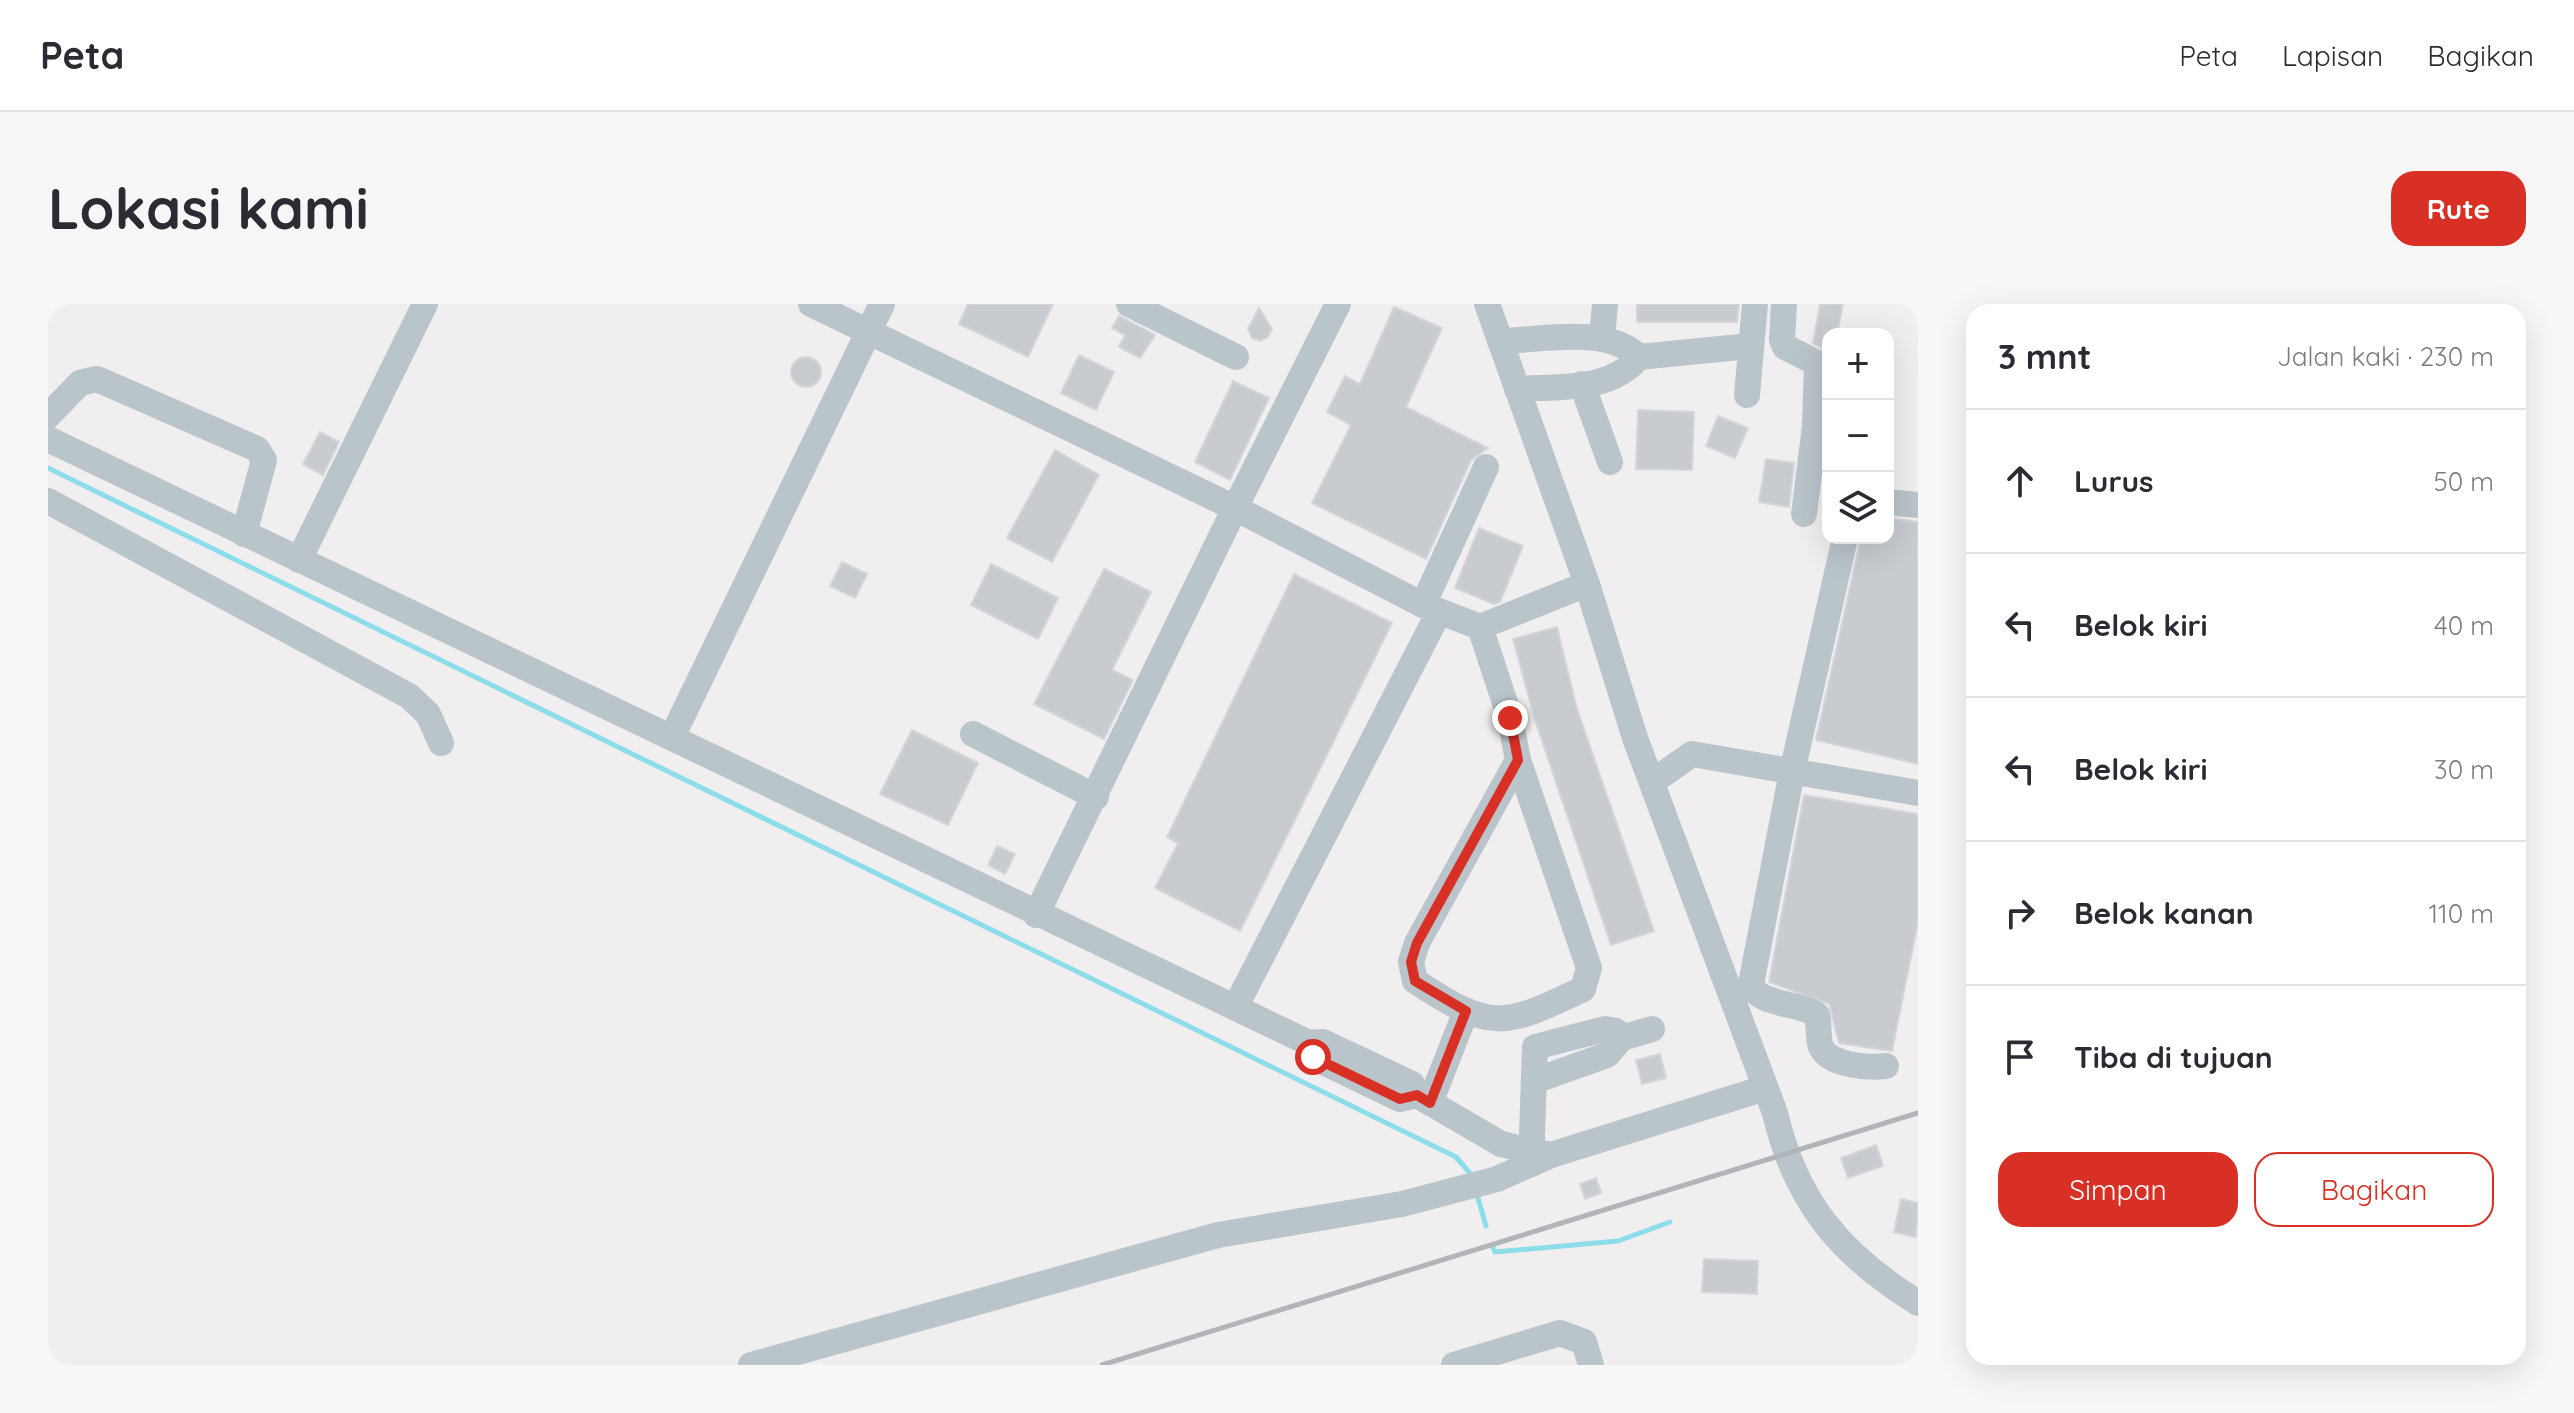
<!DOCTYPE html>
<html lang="id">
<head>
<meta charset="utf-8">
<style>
  :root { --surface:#fff; --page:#f7f7f7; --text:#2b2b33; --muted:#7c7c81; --line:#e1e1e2; --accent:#d93025 }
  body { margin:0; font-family:Quicksand,sans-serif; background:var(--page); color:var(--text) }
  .controls { position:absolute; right:24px; top:24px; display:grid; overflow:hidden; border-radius:16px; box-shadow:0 8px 32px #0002 }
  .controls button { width:72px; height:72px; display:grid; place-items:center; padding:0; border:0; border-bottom:2px solid var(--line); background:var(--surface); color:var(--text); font:40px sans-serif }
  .stop { position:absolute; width:24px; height:24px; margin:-18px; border:6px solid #d93025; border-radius:50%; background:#fff }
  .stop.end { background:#d93025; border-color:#fff; box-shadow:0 2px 8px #0008 }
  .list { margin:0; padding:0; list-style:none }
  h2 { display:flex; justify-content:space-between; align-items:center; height:104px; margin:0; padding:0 32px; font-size:34px }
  h2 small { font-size:26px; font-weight:400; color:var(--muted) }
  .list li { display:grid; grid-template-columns:52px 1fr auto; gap:24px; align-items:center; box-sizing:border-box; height:144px; padding:0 32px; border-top:2px solid var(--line) }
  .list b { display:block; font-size:30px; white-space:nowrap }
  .list em { font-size:26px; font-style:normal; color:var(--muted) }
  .actions { display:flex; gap:16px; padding:24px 32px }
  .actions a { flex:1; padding:18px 0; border:2px solid var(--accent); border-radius:24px; text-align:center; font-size:28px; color:var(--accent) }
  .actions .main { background:var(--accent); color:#fff }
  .icon { flex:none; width:44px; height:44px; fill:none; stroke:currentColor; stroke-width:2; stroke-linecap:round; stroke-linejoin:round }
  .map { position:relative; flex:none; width:1870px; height:1061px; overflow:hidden; border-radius:24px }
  header { display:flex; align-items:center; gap:48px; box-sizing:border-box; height:112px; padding:0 40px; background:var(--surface); border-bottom:2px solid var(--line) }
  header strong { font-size:38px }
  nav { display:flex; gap:44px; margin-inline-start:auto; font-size:28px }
  .intro { display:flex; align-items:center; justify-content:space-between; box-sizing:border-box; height:192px; padding:0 48px }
  h1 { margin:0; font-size:56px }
  .button { padding:20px 36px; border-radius:24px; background:var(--accent); color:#fff; font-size:28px; font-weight:700 }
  main { display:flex; gap:48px; padding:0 48px }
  aside { flex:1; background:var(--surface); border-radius:24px; box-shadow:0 8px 32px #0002 }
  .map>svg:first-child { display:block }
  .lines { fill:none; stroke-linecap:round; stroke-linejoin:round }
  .stream { stroke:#8cdde9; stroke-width:5 }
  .building { fill:#c8ccd1; stroke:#d3d5da; stroke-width:2 }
  .minor { stroke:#bac4cb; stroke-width:26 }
  .rail { stroke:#b1b4b9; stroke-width:5 }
  .route { stroke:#d93025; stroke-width:10 }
</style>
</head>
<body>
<header>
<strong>Peta</strong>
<nav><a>Peta</a><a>Lapisan</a><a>Bagikan</a></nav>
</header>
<div class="intro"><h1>Lokasi kami</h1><a class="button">Rute</a></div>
<main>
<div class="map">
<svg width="1870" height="1061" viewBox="0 0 1870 1061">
  <rect width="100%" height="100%" fill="#f1eeef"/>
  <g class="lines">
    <g class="stream">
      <polyline points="0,164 1408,853 1421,868"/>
      <polyline points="1430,894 1438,922"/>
      <polyline points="1445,943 1447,948 1570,937 1622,918"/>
    </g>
  </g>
  <g class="building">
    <polygon points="920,0 1005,0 980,53 911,20"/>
    <polygon points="1589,0 1691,0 1689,18 1589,18"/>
    <polygon points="1772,0 1795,0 1789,30 1780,30 1780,48 1765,39"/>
    <polygon points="1346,3 1394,24 1358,103 1440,144 1423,156 1378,255 1264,199 1303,121 1279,108 1297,72 1312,80"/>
    <polygon points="1211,4 1224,25 1220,33 1212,37 1204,34 1200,25"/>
    <polygon points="1071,12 1107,31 1092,54 1071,43 1077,31 1064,24"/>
    <polygon points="1031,51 1066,68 1048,106 1013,89"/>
    <circle cx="758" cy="68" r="15"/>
    <polygon points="1185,77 1221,94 1182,176 1147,158"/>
    <polygon points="1590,106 1646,108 1644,166 1588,165"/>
    <polygon points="1670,112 1700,124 1687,154 1658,142"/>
    <polygon points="272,128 291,138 275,171 255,160"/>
    <polygon points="1007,146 1051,171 1004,258 959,234"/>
    <polygon points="1718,155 1746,159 1741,203 1711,198"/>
    <polygon points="1840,214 1870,218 1870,460 1768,436 1813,234 1840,234"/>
    <polygon points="1431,224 1475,242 1452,298 1446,300 1407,284"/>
    <polygon points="794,258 819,270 807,294 782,282"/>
    <polygon points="943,260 1010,294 990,335 923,301"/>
    <polygon points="1056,265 1103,288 1064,366 1085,376 1056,435 986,400"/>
    <polygon points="1246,270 1344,319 1192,627 1107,584 1130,539 1119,533"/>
    <polygon points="1509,323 1529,405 1606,627 1563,641 1487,416 1465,335"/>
    <polygon points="864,426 930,459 900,521 832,490"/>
    <polygon points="1756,491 1870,510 1870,618 1844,747 1791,739 1781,700 1721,678"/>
    <polygon points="949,542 967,550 957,570 940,561"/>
    <polygon points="1612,750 1618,774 1594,780 1588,756"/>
    <polygon points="1828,841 1835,862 1800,874 1793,854"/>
    <polygon points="1548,874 1553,889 1537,895 1532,880"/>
    <polygon points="1853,895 1870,899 1868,933 1846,928"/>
    <polygon points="1656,955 1710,957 1709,990 1654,988"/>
  </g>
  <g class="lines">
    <g class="minor">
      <polyline points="763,0 1187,204 1290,0"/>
      <polyline points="1081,0 1188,53"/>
      <path d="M 1439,0 L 1539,280 L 1587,434 L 1727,809 C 1748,899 1793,951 1870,999"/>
      <polyline points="1736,0 1734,36 1737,43 1769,59 1767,122 1756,210"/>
      <polyline points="1554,34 1557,0"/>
      <path d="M 1452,37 C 1496,36 1558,21 1591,53"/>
      <polyline points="1534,80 1562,158"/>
      <path d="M 1469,85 C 1512,82 1562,88 1591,53 L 1702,42"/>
      <polyline points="1699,91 1707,0"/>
      <polyline points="0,112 32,79 49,75 209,145 216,156 196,230"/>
      <polyline points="0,135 1261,739 1275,738 1364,780 1369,791 1453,840 1503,851 1717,784"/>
      <polyline points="0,197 361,392 380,410 393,439"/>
      <polyline points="1840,198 1870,201"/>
      <path d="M 1797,234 L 1744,468 L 1703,680 C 1710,702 1752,698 1769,711 C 1772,721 1769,733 1773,743 C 1782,762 1821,764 1838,762"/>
      <polyline points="251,256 377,0"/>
      <polyline points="1375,301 1438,163"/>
      <polyline points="1432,323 1539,280"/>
      <polyline points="925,430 1048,493"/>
      <polyline points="624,433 834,0"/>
      <polyline points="1604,478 1644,450 1870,489"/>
      <path d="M 988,611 L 1187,204 L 1375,301 L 1432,323 L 1462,414 L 1470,456 L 1541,664 L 1535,685 C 1454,724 1443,727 1367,677 L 1363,658 L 1369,639 L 1470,456"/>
      <polyline points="1188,702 1391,308"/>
      <polyline points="1261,739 1265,753 1352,795 1369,791"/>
      <polyline points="1486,777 1559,751 1574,734 1604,725"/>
      <polyline points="1382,799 1418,707"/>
      <polyline points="1483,860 1487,743 1557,725 1568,727 1574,734"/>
      <polyline points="703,1061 1170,931 1354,900 1449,875 1503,851"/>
      <polyline points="1406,1061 1512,1029 1536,1038 1543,1061"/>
    </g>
    <polyline class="rail" points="1054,1061 1870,809"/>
  </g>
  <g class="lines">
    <polyline class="route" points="1265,753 1352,795 1369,791 1382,799 1418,707 1367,677 1363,658 1369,639 1470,456 1462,414"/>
  </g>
</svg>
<div class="controls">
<button>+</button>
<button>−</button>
<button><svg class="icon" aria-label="layers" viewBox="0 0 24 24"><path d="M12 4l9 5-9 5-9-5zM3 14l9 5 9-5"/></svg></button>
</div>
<div class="stop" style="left:1265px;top:753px"></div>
<div class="stop end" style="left:1462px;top:414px"></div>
</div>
<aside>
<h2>3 mnt<small>Jalan kaki · 230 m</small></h2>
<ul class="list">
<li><svg class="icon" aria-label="ahead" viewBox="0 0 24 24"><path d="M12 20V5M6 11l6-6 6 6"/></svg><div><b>Lurus</b></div><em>50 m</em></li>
<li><svg class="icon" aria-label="left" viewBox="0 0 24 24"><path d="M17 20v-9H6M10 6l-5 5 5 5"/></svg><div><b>Belok kiri</b></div><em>40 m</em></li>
<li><svg class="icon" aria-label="left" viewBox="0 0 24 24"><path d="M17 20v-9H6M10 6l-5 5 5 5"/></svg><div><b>Belok kiri</b></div><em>30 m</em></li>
<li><svg class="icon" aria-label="right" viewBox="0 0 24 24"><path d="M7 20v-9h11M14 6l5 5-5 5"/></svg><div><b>Belok kanan</b></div><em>110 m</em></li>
<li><svg class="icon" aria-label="arrive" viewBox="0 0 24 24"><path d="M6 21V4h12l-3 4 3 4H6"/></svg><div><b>Tiba di tujuan</b></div></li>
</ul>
<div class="actions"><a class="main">Simpan</a><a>Bagikan</a></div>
</aside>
</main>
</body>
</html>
